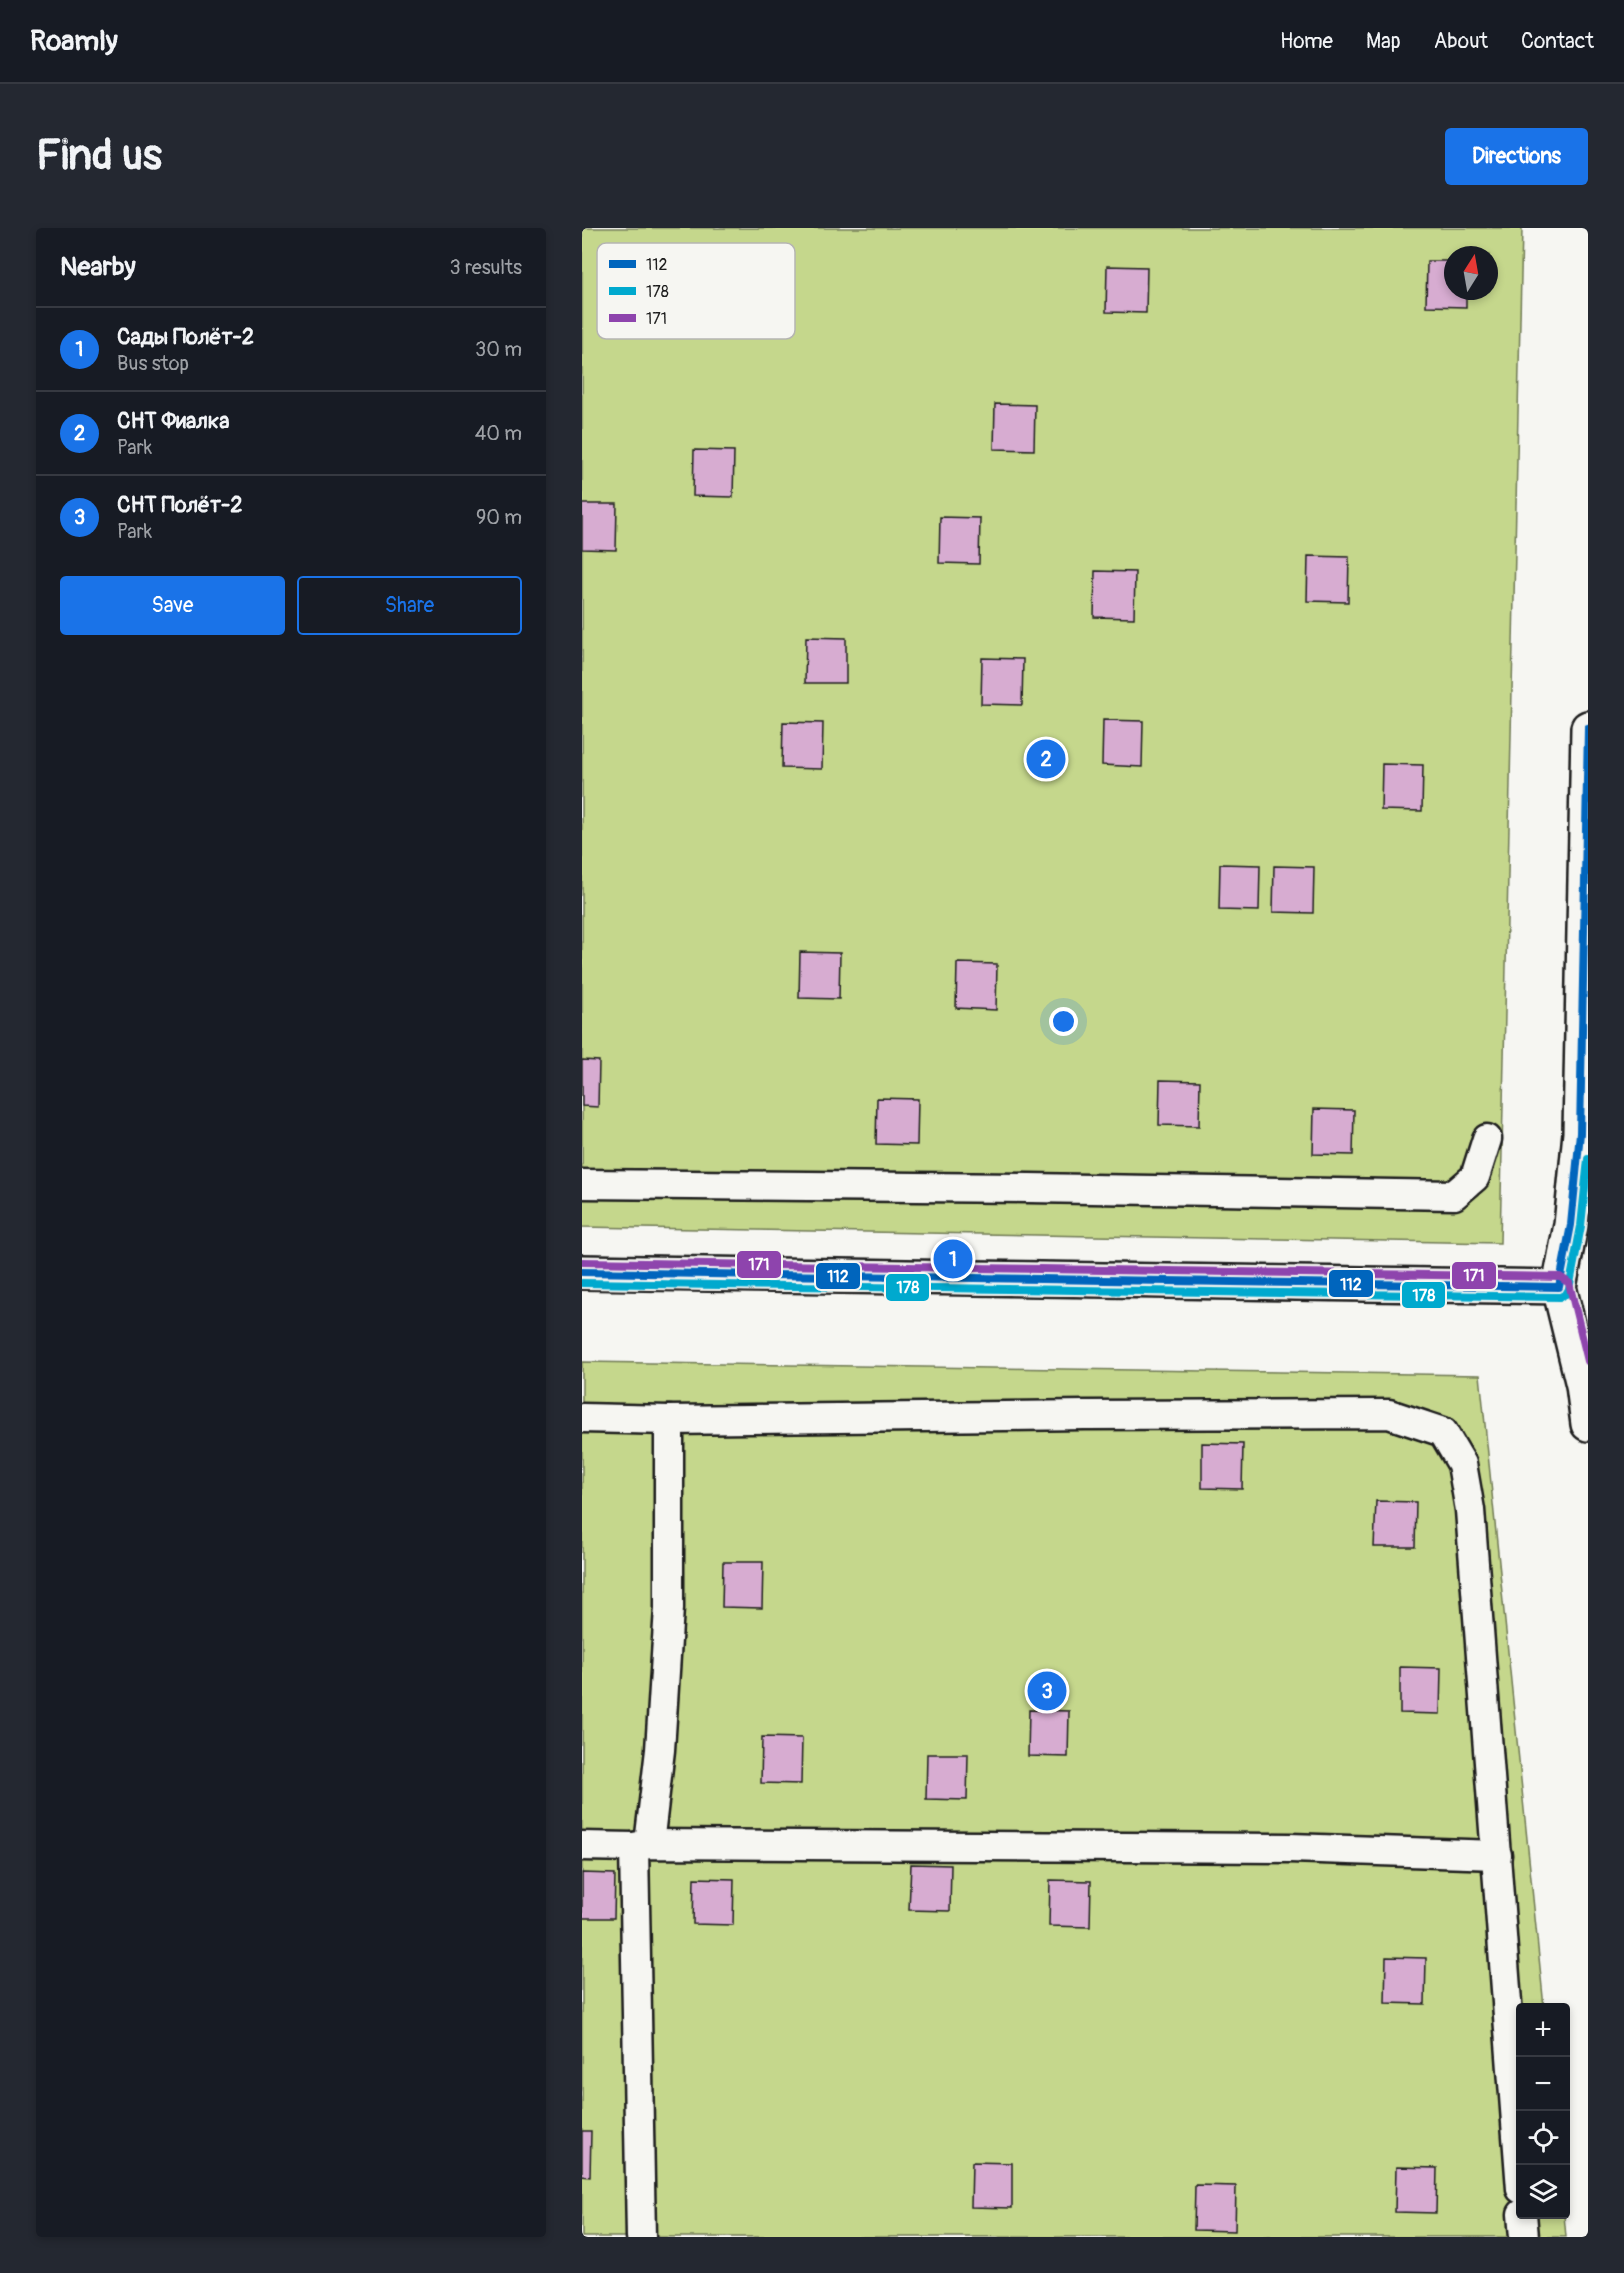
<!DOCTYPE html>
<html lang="en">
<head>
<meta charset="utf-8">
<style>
  :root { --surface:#171b24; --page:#242831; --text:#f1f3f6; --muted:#9ea1a6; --line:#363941; --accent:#1a73e8 }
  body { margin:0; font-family:Pangolin,sans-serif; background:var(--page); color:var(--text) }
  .controls { position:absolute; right:18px; bottom:18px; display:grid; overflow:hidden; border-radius:6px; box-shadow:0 3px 9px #0003 }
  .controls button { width:54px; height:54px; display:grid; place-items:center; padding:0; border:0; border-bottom:2px solid var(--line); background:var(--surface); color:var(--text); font:30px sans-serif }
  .compass { position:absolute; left:862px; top:18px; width:54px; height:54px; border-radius:50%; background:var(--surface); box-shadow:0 3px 9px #0003; rotate:11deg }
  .you { position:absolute; left:482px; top:794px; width:21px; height:21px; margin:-15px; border:4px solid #fff; border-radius:50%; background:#1a73e8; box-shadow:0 0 0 9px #1a73e833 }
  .badge { display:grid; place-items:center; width:39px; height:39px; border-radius:50%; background:var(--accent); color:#fff; font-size:20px; font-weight:700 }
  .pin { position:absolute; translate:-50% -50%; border:3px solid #fff; box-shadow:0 2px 6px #0006 }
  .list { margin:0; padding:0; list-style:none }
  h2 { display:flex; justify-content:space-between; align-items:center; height:78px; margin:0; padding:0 24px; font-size:26px }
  h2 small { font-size:20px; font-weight:400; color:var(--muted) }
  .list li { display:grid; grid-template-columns:39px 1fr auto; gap:18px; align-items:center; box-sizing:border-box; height:84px; padding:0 24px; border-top:2px solid var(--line) }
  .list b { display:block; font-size:22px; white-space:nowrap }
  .list p { margin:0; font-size:20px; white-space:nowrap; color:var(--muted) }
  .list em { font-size:20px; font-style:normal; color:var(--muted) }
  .actions { display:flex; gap:12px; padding:18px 24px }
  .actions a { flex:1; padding:14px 0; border:2px solid var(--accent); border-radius:6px; text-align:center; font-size:21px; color:var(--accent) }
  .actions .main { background:var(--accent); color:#fff }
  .icon { flex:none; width:33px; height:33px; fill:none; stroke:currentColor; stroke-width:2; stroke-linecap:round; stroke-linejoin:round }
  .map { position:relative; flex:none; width:1006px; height:2009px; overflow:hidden; border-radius:6px }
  header { display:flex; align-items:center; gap:36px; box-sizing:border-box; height:84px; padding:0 30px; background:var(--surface); border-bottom:2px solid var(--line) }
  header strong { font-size:28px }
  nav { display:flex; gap:33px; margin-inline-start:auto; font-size:21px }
  .intro { display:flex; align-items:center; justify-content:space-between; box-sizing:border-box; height:144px; padding:0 36px }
  h1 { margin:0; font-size:42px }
  .button { padding:15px 27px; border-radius:6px; background:var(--accent); color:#fff; font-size:21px; font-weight:700 }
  main { display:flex; gap:36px; padding:0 36px }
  aside { flex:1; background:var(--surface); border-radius:6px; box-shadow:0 3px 9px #0003 }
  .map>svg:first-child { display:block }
  .green { fill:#c5d78c; stroke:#707a54; stroke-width:1.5; fill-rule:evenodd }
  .building { fill:#d7acd1; stroke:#1c1c1c; stroke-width:1.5 }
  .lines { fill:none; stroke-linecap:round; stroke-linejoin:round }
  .service-casing { stroke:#1c1c1c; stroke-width:33 }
  .tertiary-casing { stroke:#1c1c1c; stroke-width:38 }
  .service { stroke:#f6f6f2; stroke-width:28 }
  .tertiary { stroke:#f6f6f2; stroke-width:33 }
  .bus-1-casing { stroke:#f6f6f2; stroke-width:12 }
  .bus-2-casing { stroke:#f6f6f2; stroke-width:12 }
  .bus-3-casing { stroke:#f6f6f2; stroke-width:12 }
  .bus-1 { stroke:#0065bd; stroke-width:8 }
  .bus-2 { stroke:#00a9ce; stroke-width:8 }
  .bus-3 { stroke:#8e44ad; stroke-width:8 }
  .key { fill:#f6f6f2; stroke:#b5b5b2; stroke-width:1.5 }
  .key-label { font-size:16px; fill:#1c1c1c }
  .line-badge { stroke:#f6f6f2; stroke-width:2 }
  .badge-label { font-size:16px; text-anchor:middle; font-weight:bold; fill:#fff }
</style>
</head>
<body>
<header>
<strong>Roamly</strong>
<nav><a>Home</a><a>Map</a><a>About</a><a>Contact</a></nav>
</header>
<div class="intro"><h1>Find us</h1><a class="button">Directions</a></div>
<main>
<aside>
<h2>Nearby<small>3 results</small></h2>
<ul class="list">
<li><span class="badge">1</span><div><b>Сады Полёт-2</b><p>Bus stop</p></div><em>30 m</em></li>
<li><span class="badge">2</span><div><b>СНТ Фиалка</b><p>Park</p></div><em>40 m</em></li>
<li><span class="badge">3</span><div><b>СНТ Полёт-2</b><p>Park</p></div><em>90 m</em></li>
</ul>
<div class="actions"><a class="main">Save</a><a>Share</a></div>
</aside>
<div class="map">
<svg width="1006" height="2009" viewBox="0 0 1006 2009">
  <rect width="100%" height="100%" fill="#f6f6f2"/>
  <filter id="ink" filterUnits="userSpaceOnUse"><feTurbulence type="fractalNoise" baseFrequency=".0167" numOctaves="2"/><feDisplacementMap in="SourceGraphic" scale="12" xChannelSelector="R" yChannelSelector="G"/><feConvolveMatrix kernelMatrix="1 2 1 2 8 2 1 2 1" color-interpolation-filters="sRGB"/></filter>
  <g filter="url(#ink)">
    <g class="green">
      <path d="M 0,0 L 940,0 L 918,1015 L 0,999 ZM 871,27 L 907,27 L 907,63 L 871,63 Z"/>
      <polygon points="0,1134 898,1147 962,1779 939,1780 939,1986 982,1987 984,2009 0,2009"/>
    </g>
    <g class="building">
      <polygon points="845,33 871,33 871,63 884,63 884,79 844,78"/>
      <polygon points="525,38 565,39 564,85 524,84"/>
      <polygon points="413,176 453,177 452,222 412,221"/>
      <polygon points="112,222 152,223 151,269 111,268"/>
      <polygon points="0,276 35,276 34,322 0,321"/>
      <polygon points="358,289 398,290 397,336 357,335"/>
      <polygon points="726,328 767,329 766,374 725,373"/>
      <polygon points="513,343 553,344 552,390 512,389"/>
      <polygon points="224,409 264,410 264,455 223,455"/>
      <polygon points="400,430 441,431 440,477 399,476"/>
      <polygon points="521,492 561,493 560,539 520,537"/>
      <polygon points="201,494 241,495 240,541 200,540"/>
      <polygon points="800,536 841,537 840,583 799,582"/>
      <polygon points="638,636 678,637 677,683 637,682"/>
      <polygon points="692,638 732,639 731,685 691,684"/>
      <polygon points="218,724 258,725 257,771 217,770"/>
      <polygon points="375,735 415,736 414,782 374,780"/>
      <polygon points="0,832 17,833 16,879 0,878"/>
      <polygon points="578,852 618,853 617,898 577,897"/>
      <polygon points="295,870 336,871 335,917 294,916"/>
      <polygon points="732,881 772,882 771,927 731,926"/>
      <polygon points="620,1215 661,1216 660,1261 620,1260"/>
      <polygon points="794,1273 834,1274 833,1319 792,1319"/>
      <polygon points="141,1334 181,1334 180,1380 140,1379"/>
      <polygon points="818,1439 859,1440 858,1486 818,1485"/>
      <polygon points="447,1482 487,1483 486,1529 446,1528"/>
      <polygon points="180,1509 220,1510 219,1556 179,1555"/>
      <polygon points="345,1526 386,1526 385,1572 344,1571"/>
      <polygon points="329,1636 369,1637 368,1683 327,1682"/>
      <polygon points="0,1645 33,1646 32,1690 0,1690"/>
      <polygon points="112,1650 152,1651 151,1697 111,1696"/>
      <polygon points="468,1652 509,1653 508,1699 467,1698"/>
      <polygon points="804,1729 844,1730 843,1776 803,1775"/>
      <polygon points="0,1903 9,1903 8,1949 0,1948"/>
      <polygon points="390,1934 430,1935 430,1980 389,1979"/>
      <polygon points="814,1939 855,1940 854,1985 813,1984"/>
      <polygon points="613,1957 654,1958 653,2003 612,2002"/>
    </g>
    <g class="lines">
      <g class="service-casing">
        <g id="service">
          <polyline points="0,956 447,960 872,967 893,949 905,911"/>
          <polyline points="0,1190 87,1192 503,1187 807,1186 861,1204 880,1236 888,1282 939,1961"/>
          <polyline points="67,1616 78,1522 87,1380 87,1192"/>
          <polyline points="0,1618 52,1619 67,1616 708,1620 915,1627"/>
          <polyline points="52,1619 59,2009"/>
          <polyline points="940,1986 942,2009"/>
        </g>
      </g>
      <g class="tertiary-casing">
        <g id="tertiary">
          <polyline points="1006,500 998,905 989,997 977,1059 1001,1157 1006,1196"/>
          <polyline points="0,1044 977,1059"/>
        </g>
      </g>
      <use href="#service" class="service"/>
      <use href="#tertiary" class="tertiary"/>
      <g class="bus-1-casing">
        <polyline id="bus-1" points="0,1044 977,1059 989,997 998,905 1006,500"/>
      </g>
      <g class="bus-2-casing">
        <polyline id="bus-2" points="0,1055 978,1069 984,1066 987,1061 999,998 1006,931"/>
      </g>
      <g class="bus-3-casing">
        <polyline id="bus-3" points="0,1034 978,1049 987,1055 1006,1133"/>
      </g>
      <use href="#bus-1" class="bus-1"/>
      <use href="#bus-2" class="bus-2"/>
      <use href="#bus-3" class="bus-3"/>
    </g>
  </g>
  <rect x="15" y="15" width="198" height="96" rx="9" class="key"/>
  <rect x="27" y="32" width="27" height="8" fill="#0065bd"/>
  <rect x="27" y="59" width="27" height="8" fill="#00a9ce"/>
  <rect x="27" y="86" width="27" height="8" fill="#8e44ad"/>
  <g class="key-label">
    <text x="64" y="42">112</text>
    <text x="64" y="69">178</text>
    <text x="64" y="96">171</text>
  </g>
  <g class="line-badge">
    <rect x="154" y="1022" width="46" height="29" rx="6" fill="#8e44ad"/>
    <rect x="869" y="1033" width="46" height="29" rx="6" fill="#8e44ad"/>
    <rect x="233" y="1034" width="46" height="28" rx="6" fill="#0065bd"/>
    <rect x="746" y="1041" width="46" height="29" rx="6" fill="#0065bd"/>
    <rect x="303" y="1045" width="45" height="29" rx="6" fill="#00a9ce"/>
    <rect x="819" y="1053" width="45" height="28" rx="6" fill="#00a9ce"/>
  </g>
  <g class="badge-label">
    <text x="177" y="1042">171</text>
    <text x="892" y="1053">171</text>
    <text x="256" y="1054">112</text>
    <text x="769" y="1062">112</text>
    <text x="326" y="1065">178</text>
    <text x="842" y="1073">178</text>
  </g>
</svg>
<div class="controls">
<button>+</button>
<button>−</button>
<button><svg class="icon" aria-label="locate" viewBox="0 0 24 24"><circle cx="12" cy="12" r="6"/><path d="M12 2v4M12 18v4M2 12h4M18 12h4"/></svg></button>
<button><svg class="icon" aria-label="layers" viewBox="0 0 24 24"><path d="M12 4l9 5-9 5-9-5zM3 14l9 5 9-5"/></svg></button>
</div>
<svg class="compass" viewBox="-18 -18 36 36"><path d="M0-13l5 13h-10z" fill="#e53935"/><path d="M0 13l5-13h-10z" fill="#9ea1a6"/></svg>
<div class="you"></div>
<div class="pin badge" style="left:371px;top:1031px">1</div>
<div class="pin badge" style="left:464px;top:531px">2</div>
<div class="pin badge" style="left:465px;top:1463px">3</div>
</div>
</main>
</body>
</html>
